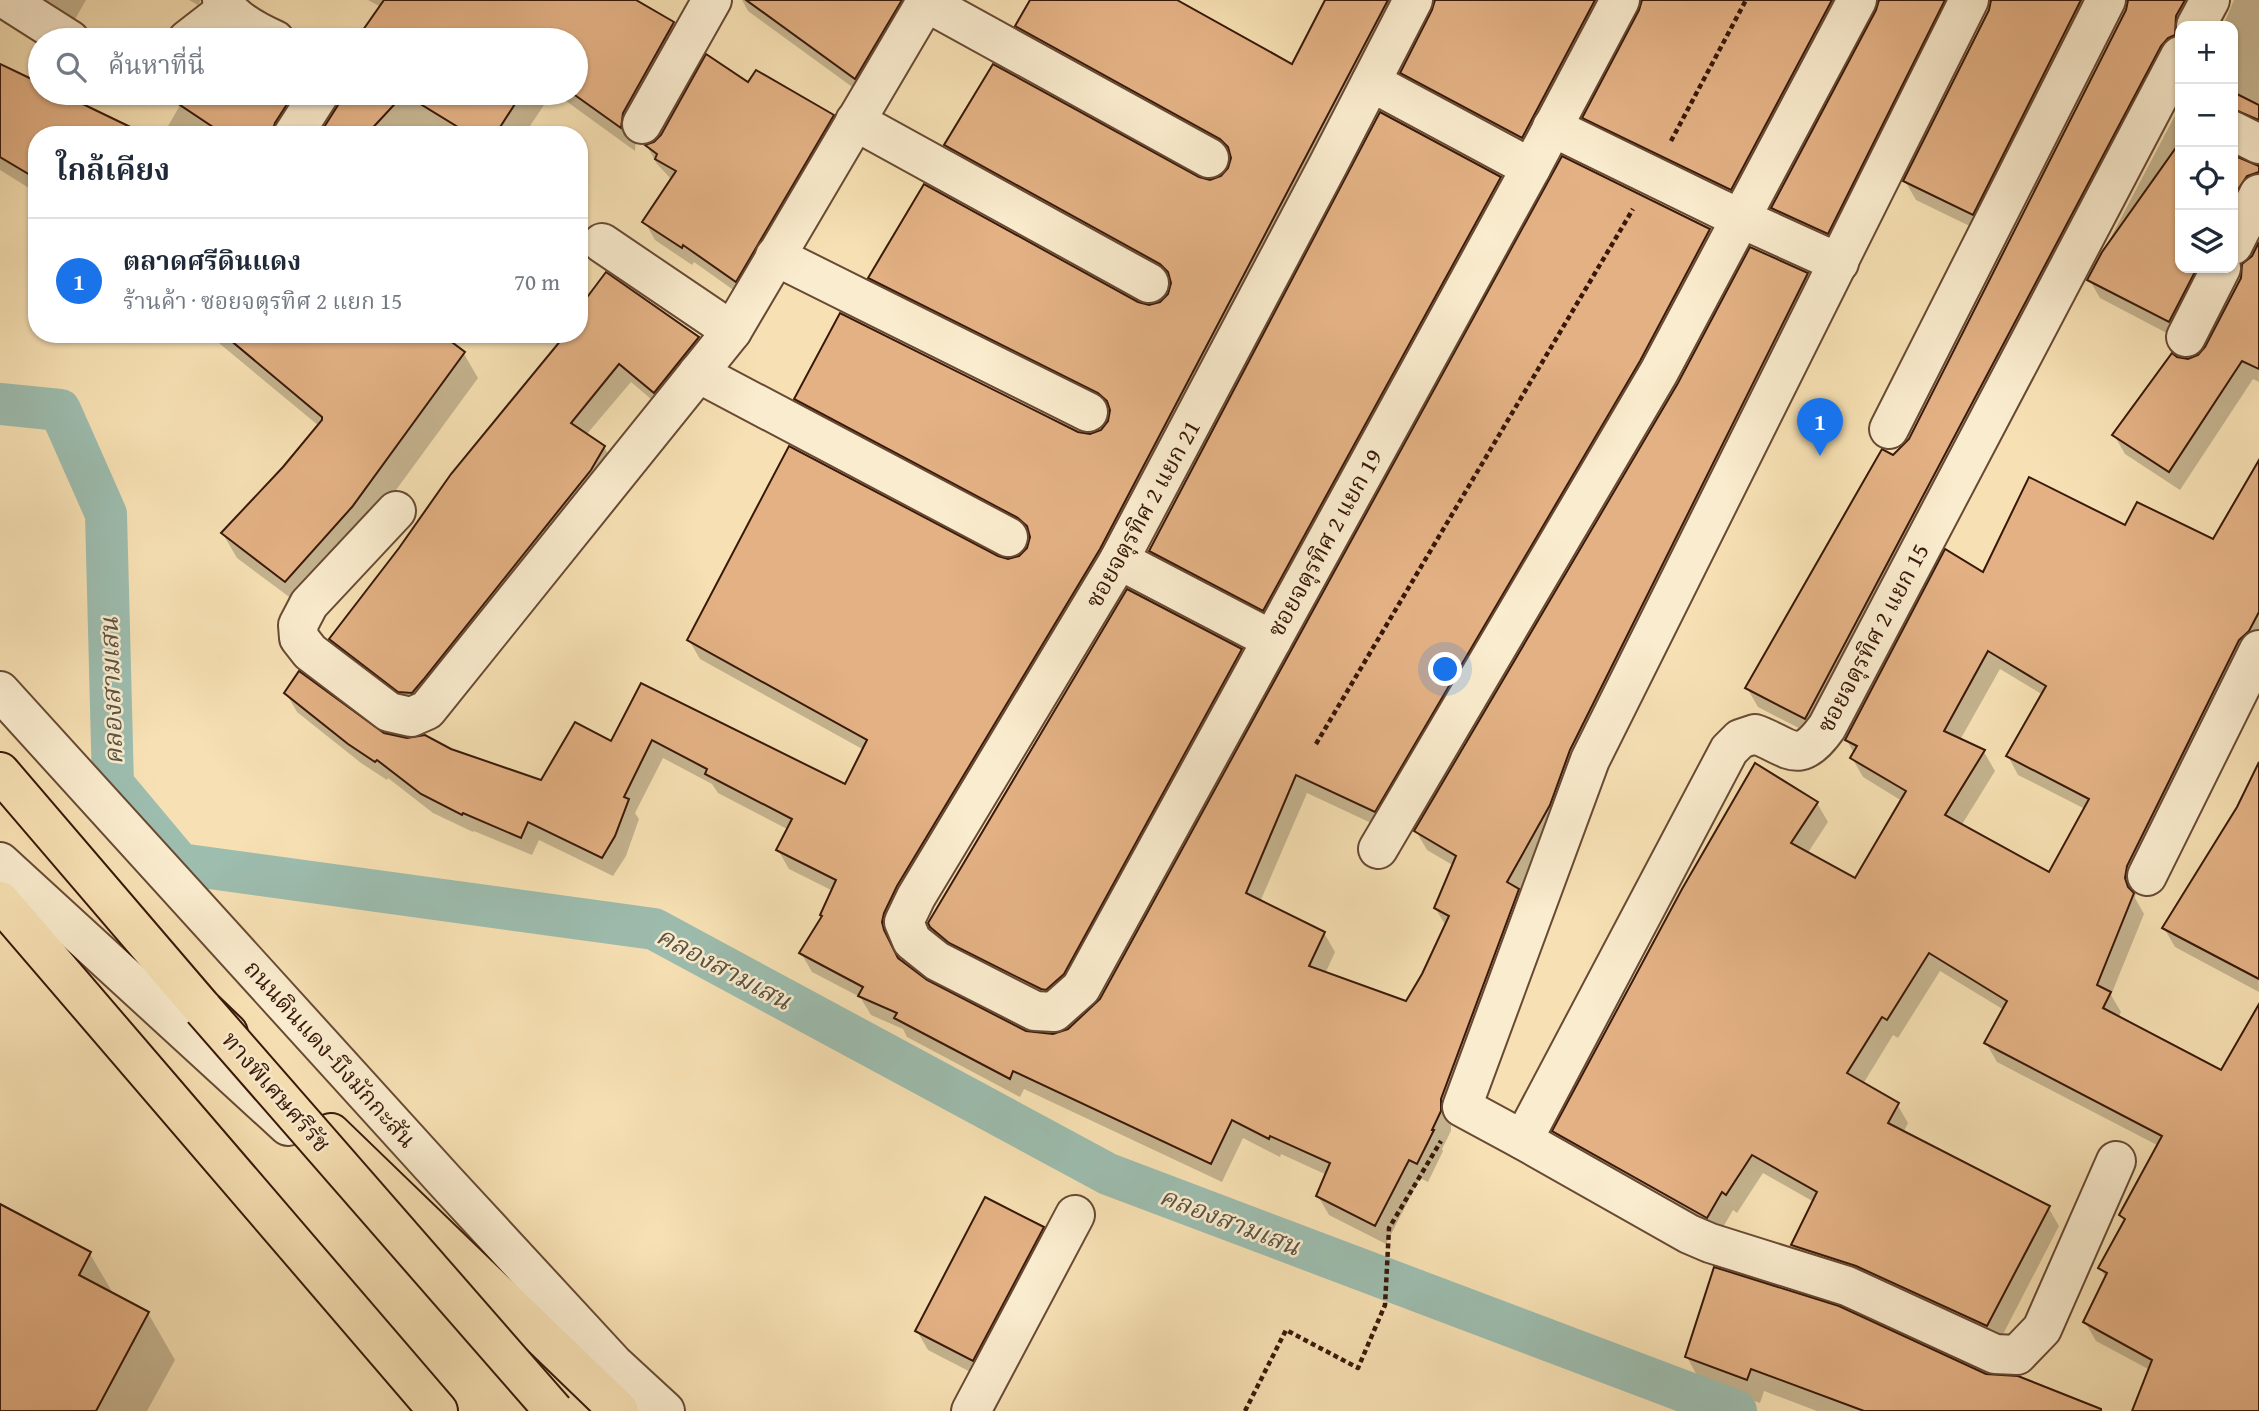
<!DOCTYPE html>
<html lang="th">
<head>
<meta charset="utf-8">
<style>
  :root { --surface:#fff; --page:#f6f6f7; --text:#1f2937; --muted:#747a83; --line:#e0e1e3; --accent:#1a73e8 }
  body { margin:0; font-family:"Gentium Book Plus","Noto Serif Thai",serif; background:var(--page); color:var(--text) }
  .controls { position:absolute; right:21px; top:21px; display:grid; overflow:hidden; border-radius:14px; box-shadow:0 2px 5px #0004 }
  .controls button { width:63px; height:63px; display:grid; place-items:center; padding:0; border:0; border-bottom:2px solid var(--line); background:var(--surface); color:var(--text); font:35px sans-serif }
  .you { position:absolute; left:1446px; top:670px; width:24px; height:24px; margin:-18px; border:5px solid #fff; border-radius:50%; background:#1a73e8; box-shadow:0 0 0 10px #1a73e833 }
  .badge { display:grid; place-items:center; width:46px; height:46px; border-radius:50%; background:var(--accent); color:#fff; font-size:23px; font-weight:700 }
  .pin { position:absolute; translate:-50% -58px; filter:drop-shadow(0 2px 4px #0008) }
  .pin::after { content:''; position:absolute; top:37px; width:24px; height:21px; background:inherit; clip-path:polygon(0 0,100% 0,50% 100%) }
  .list { margin:0; padding:0; list-style:none }
  h2 { display:flex; justify-content:space-between; align-items:center; height:91px; margin:0; padding:0 28px; font-size:30px }
  h2 small { font-size:23px; font-weight:400; color:var(--muted) }
  .list li { display:grid; grid-template-columns:46px 1fr auto; gap:21px; align-items:center; box-sizing:border-box; height:126px; padding:0 28px; border-top:2px solid var(--line) }
  .list b { display:block; font-size:26px; white-space:nowrap }
  .list p { margin:0; font-size:23px; white-space:nowrap; color:var(--muted) }
  .list em { font-size:23px; font-style:normal; color:var(--muted) }
  .icon { flex:none; width:38px; height:38px; fill:none; stroke:currentColor; stroke-width:2; stroke-linecap:round; stroke-linejoin:round }
  .map { position:relative; flex:none; width:2259px; height:1411px; overflow:hidden }
  .search { position:absolute; background:var(--surface); box-shadow:0 2px 5px #0004; left:28px; top:28px; width:560px; height:77px; display:flex; align-items:center; gap:18px; box-sizing:border-box; padding:0 24px; border-radius:38px; color:var(--muted); font-size:26px }
  .panel { position:absolute; background:var(--surface); box-shadow:0 2px 5px #0004; left:28px; top:126px; width:560px; height:217px; border-radius:28px }
  .map>svg:first-child { display:block }
  .shadow { fill:#0003; fill-rule:evenodd }
  .lines { fill:none; stroke-linecap:round; stroke-linejoin:round }
  .canal { stroke:#9dbdaf; stroke-width:42 }
  .building { fill:#e3b184; stroke:#381809; stroke-width:2; fill-rule:evenodd }
  .minor-casing { stroke:#684a34; stroke-width:42 }
  .highway-casing { stroke:#381809; stroke-width:42 }
  .path { stroke:#381809; stroke-width:4.5; stroke-dasharray:5 3.5; stroke-linecap:butt }
  .minor { stroke:#faecce; stroke-width:38 }
  .highway { stroke:#f7e1b4; stroke-width:38 }
  .highway-bridge-casing { stroke:#381809; stroke-width:42; stroke-linecap:butt }
  .highway-bridge { stroke:#f7e1b4; stroke-width:38 }
  .labels { text-anchor:middle; stroke-width:5; stroke-linejoin:round; paint-order:stroke }
  .street-label { font-size:24px; fill:#381809; stroke:#faecce }
  .water-label { font-size:26px; font-style:italic; fill:#5b5243; stroke:#faecce }
</style>
</head>
<body>
<div class="map">
<svg width="2259" height="1411" viewBox="0 0 2259 1411">
  <rect width="100%" height="100%" fill="#f7e1b4"/>
  <filter id="stains"><feTurbulence type="fractalNoise" baseFrequency=".00286" numOctaves="4"/><feColorMatrix values="0 0 0 0 .2 0 0 0 0 .09 0 0 0 0 .02 0 0 0 .5 -.17"/></filter>
  <radialGradient id="worn" r=".72"><stop offset=".6" stop-color="#630" stop-opacity="0"/><stop offset="1" stop-color="#630" stop-opacity=".3"/></radialGradient>
  <g class="shadow">
    <polygon points="3,0 86,0 70,28"/>
    <polygon points="189,0 201,0 198,5"/>
    <polygon points="368,0 633,0 673,24 687,48 636,138 635,151 555,93 576,93 576,40 358,40 381,7"/>
    <polygon points="742,0 927,0 866,97 748,11"/>
    <polygon points="1032,0 1173,0 1292,66 1326,0 1413,0 892,942 899,960 922,980 1025,1032 1053,1036 1069,1030 1097,1005 1709,230 1720,249 1386,830 1307,793 1260,902 1324,933 1335,952 1325,974 1407,1003 1423,975 1446,926 1435,908 1454,866 1427,850 1416,831 1807,274 1818,293 1451,1119 1451,1131 1442,1149 1443,1151 1428,1182 1420,1178 1386,1244 1329,1215 1318,1196 1327,1175 1281,1154 1280,1157 1243,1138 1222,1182 1024,1089 1020,1097 907,1037 903,1029 871,1015 860,997 812,972 801,953 823,917 833,891 789,869 778,850 789,830 718,793 712,784 663,758 635,813 639,819 626,856 613,876 539,840 532,855 474,831 473,832 433,813 388,778 387,780 361,763 297,712 286,693 383,735 451,751 541,782 611,744 641,685 845,786 864,750 700,659 689,640 997,558 1010,561 1020,557 1029,549 1031,537 807,418 796,399 1090,436 1102,431 1109,423 1111,412 881,297 870,278 1150,307 1161,304 1169,295 1172,283 957,164 946,145 1210,182 1222,178 1230,169 1232,158 1028,45 1017,26"/>
    <polygon points="1436,0 1620,0 1533,156 1413,92 1402,73 1434,11"/>
    <polygon points="1644,0 1858,0 1742,208 1595,136 1584,118 1641,10"/>
    <polygon points="1880,0 1970,0 1839,252 1784,227 1773,208 1878,11"/>
    <polygon points="1992,0 2106,0 1984,233 1916,200 1905,181 1990,10"/>
    <polygon points="2129,0 2210,0 2180,26 2180,56 1816,737 1758,707 1747,688 1894,457 1910,440 2127,10"/>
    <polygon points="2234,0 2259,0 2259,132 2233,131 2233,26 2223,26"/>
    <polygon points="0,65 40,83 40,93 59,93 101,115 37,135 37,193 0,170"/>
    <polygon points="748,85 832,117 843,135 746,299 694,262 692,265 655,240 645,222 672,180 657,164 647,146"/>
    <polygon points="187,93 278,93 289,99 303,124 296,135 153,135 155,131 163,135"/>
    <polygon points="343,93 552,93 524,135 321,135 340,105"/>
    <polygon points="2180,106 2180,268 2222,268 2180,340 2100,298 2089,279"/>
    <polygon points="2233,157 2259,167 2259,194 2233,237"/>
    <polygon points="1500,178 1506,188 1269,619 1156,561 1151,551"/>
    <polygon points="2259,246 2259,382 2253,379 2180,490 2125,454 2114,435 2176,358 2188,361 2199,356 2207,348"/>
    <polygon points="208,334 438,334 464,354 478,378 366,531 300,605 237,558 223,534 284,468 319,426"/>
    <polygon points="568,334 698,338 708,357 665,411 631,382 586,435 604,447 615,466 423,711 342,658 332,639"/>
    <path d="M 2259,466 L 2259,651 L 2137,886 L 2135,898 L 2144,914 L 2111,995 L 2121,1012 L 2118,1018 L 2221,1072 L 2259,1007 L 2259,1411 L 2134,1411 L 2150,1370 L 2096,1341 L 2085,1322 L 2106,1278 L 2100,1268 L 2125,1222 L 2121,1215 L 2159,1146 L 1997,1062 L 1986,1043 L 2004,1010 L 1940,971 L 1898,1038 L 1893,1035 L 1863,1084 L 1897,1104 L 1908,1123 L 1903,1133 L 2048,1207 L 2059,1226 L 1998,1344 L 1804,1264 L 1793,1245 L 1814,1202 L 1763,1173 L 1737,1213 L 1733,1210 L 1718,1236 L 1565,1150 L 1554,1131 L 1756,765 L 1817,803 L 1828,822 L 1807,854 L 1856,881 L 1902,801 L 1863,777 L 1852,758 L 1854,754 L 1847,740 L 1984,574 L 2126,527 L 2213,541 ZM 2000,669 L 2043,695 L 2008,756 L 2018,775 L 2085,809 L 2049,875 L 1961,826 L 1995,771 L 1984,752 L 1960,740 Z"/>
    <polygon points="1241,650 1247,660 1069,984 1052,999 956,952 938,938 932,927"/>
    <polygon points="2259,765 2259,992 2175,947 2164,928 2239,808"/>
    <polygon points="0,1206 90,1254 114,1295 148,1313 175,1360 147,1411 0,1411"/>
    <polygon points="1043,1228 1054,1247 984,1379 928,1350 917,1331"/>
    <polygon points="1687,1357 1986,1376 2082,1411 1817,1411 1764,1391 1760,1403 1700,1381"/>
  </g>
  <g class="lines">
    <polyline class="canal" points="0,404 60,410 106,514 113,784 180,864 654,929 1108,1174 1736,1411"/>
  </g>
  <g class="building">
    <polygon points="384,0 636,0 674,22 623,113 621,128 572,93 576,93 576,40 356,40"/>
    <polygon points="746,0 902,0 855,79"/>
    <polygon points="1030,0 1177,0 1292,64 1325,0 1388,0 1100,549 897,886 884,913 882,922 884,930 898,958 927,980 1026,1031 1053,1034 1068,1029 1100,999 1562,156 1710,229 1640,361 1375,812 1296,775 1246,893 1325,932 1309,966 1406,1001 1422,974 1449,916 1434,908 1456,856 1414,831 1678,383 1750,247 1808,273 1570,750 1550,805 1507,882 1519,889 1441,1099 1441,1111 1432,1130 1434,1130 1417,1164 1409,1160 1375,1226 1316,1196 1330,1163 1270,1136 1269,1139 1232,1120 1211,1164 1013,1071 1010,1079 894,1018 897,1013 858,996 863,987 799,953 822,916 820,915 836,880 776,850 792,819 705,774 707,769 652,740 624,797 629,799 615,836 602,858 528,822 521,838 463,813 462,815 421,794 377,760 375,762 348,744 284,693 299,671 384,733 407,738 425,735 451,749 541,780 575,722 611,741 641,683 845,784 867,740 687,640 789,446 998,556 1008,559 1019,556 1027,548 1030,537 1027,526 1018,518 794,399 840,313 1078,432 1090,434 1101,430 1108,421 1110,410 1107,401 1098,393 868,278 924,184 1138,302 1149,305 1160,302 1168,294 1171,283 1168,272 1160,264 944,145 993,64 1199,177 1210,180 1221,176 1228,168 1231,158 1228,147 1220,139 1015,26"/>
    <polygon points="1435,0 1595,0 1522,138 1400,73 1432,10"/>
    <polygon points="1642,0 1832,0 1731,190 1582,118 1639,10"/>
    <polygon points="1879,0 1945,0 1828,234 1771,208 1876,10"/>
    <polygon points="1991,0 2081,0 1973,215 1903,181 1989,10"/>
    <polygon points="2128,0 2185,0 2176,16 2175,35 2168,38 2161,46 1805,719 1745,688 1882,449 1893,455 1909,439 2126,10"/>
    <polygon points="706,54 748,82 756,70 834,115 736,282 683,245 682,248 642,222 676,171 655,159 657,154 645,145 654,142 661,135"/>
    <polygon points="0,64 40,83 40,93 60,93 147,135 37,135 37,179 0,157"/>
    <polygon points="2233,92 2259,105 2259,120 2233,109"/>
    <polygon points="162,93 281,93 291,98 275,123 271,135 225,135"/>
    <polygon points="342,93 522,93 495,135 471,135 404,94 366,135 319,135 338,105"/>
    <polygon points="1380,112 1501,177 1263,611 1149,551"/>
    <polygon points="2180,142 2180,268 2197,268 2169,322 2087,280 2102,252"/>
    <polygon points="2233,155 2259,166 2259,172 2247,176 2233,197"/>
    <polygon points="2259,242 2259,369 2242,361 2169,472 2112,435 2172,353 2177,357 2188,359 2198,355 2205,347 2241,278 2242,264 2252,256"/>
    <polygon points="606,272 699,337 654,393 619,364 571,423 605,446 591,470 423,680 412,693 398,692 329,639 399,548 451,474 566,334 579,334 579,308"/>
    <polygon points="223,334 441,334 465,352 352,507 285,582 221,533 283,467 322,420 322,417"/>
    <path d="M 2259,460 L 2259,612 L 2249,631 L 2239,640 L 2127,866 L 2125,878 L 2128,887 L 2134,893 L 2097,985 L 2111,992 L 2103,1008 L 2221,1070 L 2259,1004 L 2259,1411 L 2132,1411 L 2152,1360 L 2083,1322 L 2107,1273 L 2098,1268 L 2125,1219 L 2119,1215 L 2162,1136 L 1984,1043 L 2007,1001 L 1929,953 L 1887,1020 L 1882,1017 L 1847,1073 L 1899,1103 L 1888,1123 L 2050,1206 L 1987,1326 L 1856,1266 L 1791,1245 L 1817,1192 L 1752,1155 L 1726,1195 L 1722,1192 L 1707,1218 L 1552,1131 L 1682,889 L 1755,763 L 1818,802 L 1791,843 L 1855,878 L 1906,791 L 1850,758 L 1857,746 L 1845,740 L 1945,549 L 1983,572 L 2029,477 L 2125,525 L 2137,502 L 2213,539 ZM 1988,651 L 2046,686 L 2006,756 L 2089,799 L 2049,872 L 1945,815 L 1985,750 L 1944,731 Z"/>
    <polygon points="1127,589 1242,649 1064,974 1046,990 1041,989 949,943 930,927 928,923"/>
    <polygon points="2259,762 2259,979 2162,928 2237,807"/>
    <polygon points="985,1197 1044,1227 973,1361 915,1331"/>
    <polygon points="0,1204 91,1252 79,1275 149,1312 96,1411 0,1411"/>
    <polygon points="1714,1267 1839,1306 1986,1374 2018,1376 2101,1409 2101,1411 1864,1411 1751,1369 1747,1380 1685,1357"/>
  </g>
  <g class="lines">
    <g class="minor-casing">
      <g id="minor">
        <polyline points="7,0 70,40"/>
        <path d="M 222,0 C 231,18 257,32 275,40"/>
        <polyline points="1413,0 1328,165 1119,560 916,897 904,922 912,941 937,961 1035,1011 1054,1012 1081,988 1531,168 1620,0"/>
        <polyline points="1969,0 1590,760 1462,1107 1523,1140 1689,1234 1710,1243 1847,1286 1995,1354 2017,1355 2042,1329 2116,1161"/>
        <polyline points="926,2 1209,158"/>
        <polyline points="2196,26 2210,0"/>
        <polyline points="187,40 227,9"/>
        <polyline points="1371,82 1531,168"/>
        <polyline points="855,121 1149,283"/>
        <polyline points="642,124 712,0"/>
        <polyline points="1552,127 1720,209 1839,263"/>
        <polyline points="2233,131 2259,144"/>
        <polyline points="293,135 320,93"/>
        <polyline points="602,243 732,331"/>
        <polyline points="2233,245 2259,194"/>
        <polyline points="775,256 1088,412"/>
        <polyline points="2186,337 2221,268"/>
        <polyline points="698,373 1008,537"/>
        <polyline points="1889,429 2106,0"/>
        <polyline points="396,511 309,604 298,625 299,638 310,652 389,712 411,717 427,710 732,331 927,0"/>
        <polyline points="1119,560 1272,640"/>
        <polyline points="0,691 446,1182 614,1364 665,1411"/>
        <polyline points="1378,849 1659,372 1857,0"/>
        <polyline points="0,862 288,1126"/>
        <polyline points="2147,876 2259,650"/>
        <path d="M 1523,1140 L 1729,750 L 1740,739 L 1755,734 C 1789,746 1798,768 1827,727 L 2180,56"/>
        <polyline points="971,1411 1075,1215"/>
      </g>
    </g>
    <g class="highway-casing">
      <g id="highway">
        <polyline points="0,772 203,1009 228,1033"/>
        <polyline points="0,901 438,1411"/>
        <polyline points="331,1133 619,1411"/>
      </g>
    </g>
    <g class="path">
      <polyline points="1671,141 1746,0"/>
      <polyline points="1316,744 1633,209"/>
      <polyline points="1245,1411 1286,1330 1358,1368 1385,1305 1389,1228 1441,1141"/>
    </g>
    <use href="#minor" class="minor"/>
    <use href="#highway" class="highway"/>
    <g class="highway-bridge-casing">
      <polyline id="highway-bridge" points="203,1009 554,1411"/>
    </g>
    <use href="#highway-bridge" class="highway-bridge"/>
  </g>
  <g class="labels">
    <g class="street-label">
      <text transform="translate(1143 514) rotate(-61)" y="8">ซอยจตุรทิศ 2 แยก 21</text>
      <text transform="translate(1325 543) rotate(-61)" y="8">ซอยจตุรทิศ 2 แยก 19</text>
      <text transform="translate(1873 638) rotate(-62)" y="8">ซอยจตุรทิศ 2 แยก 15</text>
      <text transform="translate(330 1054) rotate(48)" y="8">ถนนดินแดง-บึงมักกะสัน</text>
      <text transform="translate(276 1092) rotate(49)" y="8">ทางพิเศษศรีรัช</text>
    </g>
    <g class="water-label">
      <text transform="translate(111 691) rotate(-92)" y="9">คลองสามเสน</text>
      <text transform="translate(724 968) rotate(28)" y="9">คลองสามเสน</text>
      <text transform="translate(1230 1221) rotate(21)" y="9">คลองสามเสน</text>
    </g>
  </g>
  <rect width="100%" height="100%" filter="url(#stains)"/>
  <rect width="100%" height="100%" fill="url(#worn)"/>
</svg>
<div class="controls">
<button>+</button>
<button>−</button>
<button><svg class="icon" aria-label="locate" viewBox="0 0 24 24"><circle cx="12" cy="12" r="6"/><path d="M12 2v4M12 18v4M2 12h4M18 12h4"/></svg></button>
<button><svg class="icon" aria-label="layers" viewBox="0 0 24 24"><path d="M12 4l9 5-9 5-9-5zM3 14l9 5 9-5"/></svg></button>
</div>
<div class="you"></div>
<div class="pin badge" style="left:1820px;top:456px">1</div>
<div class="search"><svg class="icon" aria-label="search" viewBox="0 0 24 24"><circle cx="10" cy="10" r="6"/><path d="M15 15l6 6"/></svg>ค้นหาที่นี่</div>
<section class="panel">
<h2>ใกล้เคียง<small></small></h2>
<ul class="list">
<li><span class="badge">1</span><div><b>ตลาดศรีดินแดง</b><p>ร้านค้า · ซอยจตุรทิศ 2 แยก 15</p></div><em>70 m</em></li>
</ul>
</section>
</div>
</body>
</html>
